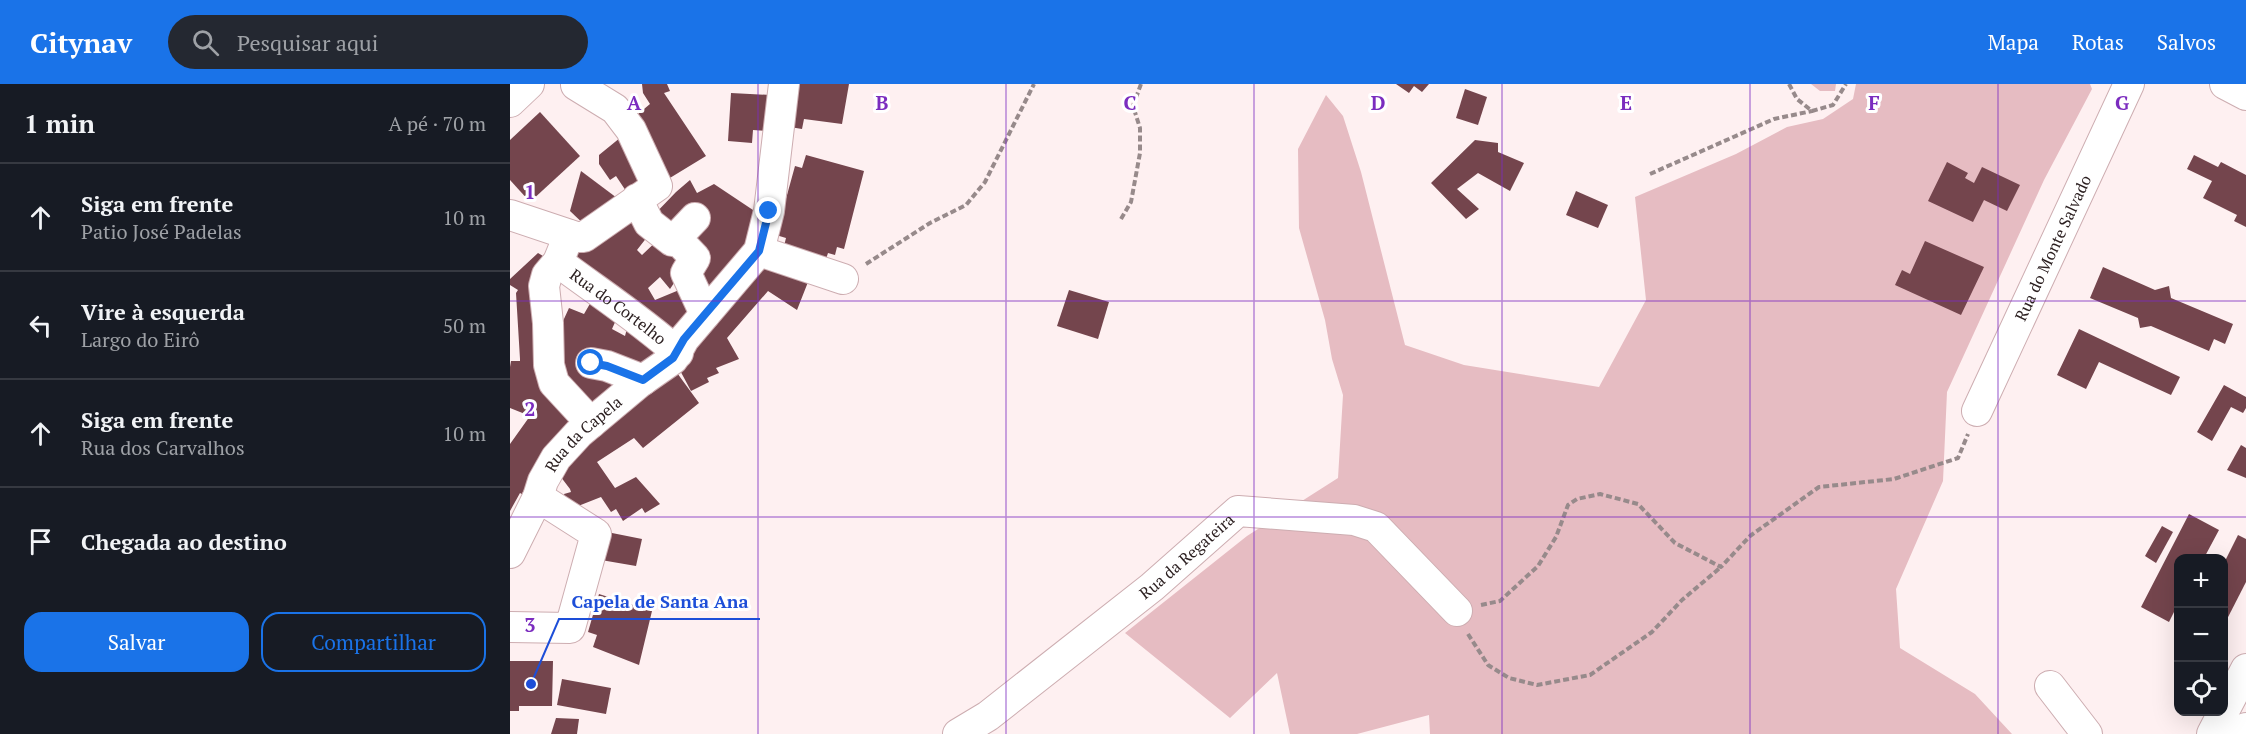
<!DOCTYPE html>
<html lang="pt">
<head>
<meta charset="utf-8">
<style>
  :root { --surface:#171b24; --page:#242831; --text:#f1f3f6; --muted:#9ea1a6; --line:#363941; --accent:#1a73e8 }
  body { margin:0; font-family:"PT Serif",serif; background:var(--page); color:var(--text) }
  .controls { position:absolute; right:18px; bottom:18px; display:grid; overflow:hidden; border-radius:12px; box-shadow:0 6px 24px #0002 }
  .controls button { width:54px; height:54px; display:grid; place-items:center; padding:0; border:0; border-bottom:2px solid var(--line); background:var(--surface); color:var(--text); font:30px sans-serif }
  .stop { position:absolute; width:18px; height:18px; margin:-14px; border:4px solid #1a73e8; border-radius:50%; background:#fff }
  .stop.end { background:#1a73e8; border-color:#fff; box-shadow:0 2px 6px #0008 }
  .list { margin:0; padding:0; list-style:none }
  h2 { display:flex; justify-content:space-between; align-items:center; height:78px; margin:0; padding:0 24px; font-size:26px }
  h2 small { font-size:20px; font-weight:400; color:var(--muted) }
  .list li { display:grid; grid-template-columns:39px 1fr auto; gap:18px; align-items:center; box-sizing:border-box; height:108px; padding:0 24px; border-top:2px solid var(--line) }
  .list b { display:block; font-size:22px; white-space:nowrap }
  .list p { margin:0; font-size:20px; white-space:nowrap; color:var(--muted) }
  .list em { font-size:20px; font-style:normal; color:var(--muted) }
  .actions { display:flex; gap:12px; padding:18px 24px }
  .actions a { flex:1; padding:14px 0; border:2px solid var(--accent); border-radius:18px; text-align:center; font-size:21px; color:var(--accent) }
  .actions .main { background:var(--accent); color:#fff }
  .icon { flex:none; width:33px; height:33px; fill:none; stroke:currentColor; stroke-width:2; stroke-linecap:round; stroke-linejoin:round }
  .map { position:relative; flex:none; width:1736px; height:650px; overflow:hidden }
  header { display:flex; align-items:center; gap:36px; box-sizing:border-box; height:84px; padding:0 30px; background:var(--accent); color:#fff }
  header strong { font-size:28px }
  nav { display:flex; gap:33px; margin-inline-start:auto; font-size:21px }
  .search { width:420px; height:54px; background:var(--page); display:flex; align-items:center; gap:15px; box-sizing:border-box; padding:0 21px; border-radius:33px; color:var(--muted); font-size:22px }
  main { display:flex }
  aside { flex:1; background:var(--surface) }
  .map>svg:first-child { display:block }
  .green { fill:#e6bcc2 }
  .building { fill:#74454d }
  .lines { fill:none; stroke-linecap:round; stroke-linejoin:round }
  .minor-casing { stroke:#cdadb1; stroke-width:32 }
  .path { stroke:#978a8b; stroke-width:4; stroke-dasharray:6 3; stroke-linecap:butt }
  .minor { stroke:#fff; stroke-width:30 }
  .route { stroke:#1a73e8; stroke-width:8 }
  .grid { fill:none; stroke:#7b2cbf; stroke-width:1.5; stroke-opacity:0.55 }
  .labels { text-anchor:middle; stroke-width:6; stroke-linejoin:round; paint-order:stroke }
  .street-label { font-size:16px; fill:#2c2021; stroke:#fff }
  .grid-label { font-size:20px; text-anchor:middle; font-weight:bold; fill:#7b2cbf; stroke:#fff; stroke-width:6; stroke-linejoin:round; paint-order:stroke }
  .leader { fill:none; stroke:#1d4ed8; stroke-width:2 }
  .callout-dot { fill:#1d4ed8; stroke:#fff; stroke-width:2 }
  .callout-label { font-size:18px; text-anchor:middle; font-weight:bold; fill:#1d4ed8; stroke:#fff; stroke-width:6; stroke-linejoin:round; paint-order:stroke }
</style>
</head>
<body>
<header>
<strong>Citynav</strong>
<div class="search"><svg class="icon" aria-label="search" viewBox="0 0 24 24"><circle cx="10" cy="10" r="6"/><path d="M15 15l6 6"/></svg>Pesquisar aqui</div>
<nav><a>Mapa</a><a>Rotas</a><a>Salvos</a></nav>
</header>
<main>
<aside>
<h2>1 min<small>A pé · 70 m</small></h2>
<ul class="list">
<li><svg class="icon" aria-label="ahead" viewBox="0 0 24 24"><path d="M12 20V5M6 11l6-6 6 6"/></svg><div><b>Siga em frente</b><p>Patio José Padelas</p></div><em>10 m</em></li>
<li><svg class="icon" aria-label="left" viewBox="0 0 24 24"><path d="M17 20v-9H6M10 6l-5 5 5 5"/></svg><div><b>Vire à esquerda</b><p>Largo do Eirô</p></div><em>50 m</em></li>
<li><svg class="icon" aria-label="ahead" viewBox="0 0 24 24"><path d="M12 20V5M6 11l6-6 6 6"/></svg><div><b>Siga em frente</b><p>Rua dos Carvalhos</p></div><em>10 m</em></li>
<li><svg class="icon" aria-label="arrive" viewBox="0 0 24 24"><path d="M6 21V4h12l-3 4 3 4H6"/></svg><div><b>Chegada ao destino</b></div></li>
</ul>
<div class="actions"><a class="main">Salvar</a><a>Compartilhar</a></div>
</aside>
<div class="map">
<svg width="1736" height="650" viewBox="0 0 1736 650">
  <rect width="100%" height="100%" fill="#fef0f1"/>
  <g class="green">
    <polygon points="1301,0 1326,0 1325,7 1310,7"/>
    <polygon points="1346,0 1580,0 1582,5 1534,96 1437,308 1433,397 1386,505 1390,564 1465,610 1502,650 920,650 919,631 847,650 780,650 767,589 720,634 615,549 737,452 828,394 833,311 822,275 815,236 789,144 788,65 816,11 833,32 851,88 895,261 954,281 1089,303 1136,216 1125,113 1226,70 1277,43 1313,35 1343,15"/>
  </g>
  <g class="building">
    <polygon points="132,0 157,0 160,7 154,9 196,72 150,100 122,35 140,20 133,9"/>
    <polygon points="277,0 339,0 332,40 294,35 292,45 274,42"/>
    <polygon points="886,0 919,0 912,8 904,2 899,9"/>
    <polygon points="955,5 977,13 968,41 946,34"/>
    <polygon points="221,9 261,11 259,47 243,46 242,59 218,57"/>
    <polygon points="30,28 70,72 20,118 0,96 0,56"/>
    <polygon points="116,49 139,100 120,113 106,92 100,96 89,80 89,71"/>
    <polygon points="965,56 988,59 988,68 1014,79 1000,107 968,89 947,105 969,125 956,135 921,99"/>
    <polygon points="296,71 354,87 334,165 327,163 325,171 318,169 315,178 273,166 276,154 266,151 285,82 292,84"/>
    <polygon points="1684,71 1708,83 1711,78 1736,91 1736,143 1724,137 1727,131 1693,114 1702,97 1677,85"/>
    <polygon points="1437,78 1458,89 1455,94 1464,99 1472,83 1510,101 1497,127 1474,116 1463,138 1418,117"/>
    <polygon points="71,87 115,120 80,146 60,127"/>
    <polygon points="180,96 187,109 204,100 249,130 236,156 239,159 201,207 162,154 140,135 166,108"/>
    <polygon points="1066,107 1098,121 1088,144 1056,131"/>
    <polygon points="124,121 141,148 127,166 132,171 152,152 180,175 160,205 150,193 138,204 145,216 174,204 178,233 166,261 56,178"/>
    <polygon points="1415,157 1474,183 1451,231 1385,201 1392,186 1400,190"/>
    <polygon points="28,169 43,178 35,238 74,338 17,413 10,409 0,427 0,360 20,332 0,324 0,283 1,277 10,277 10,275 6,209 8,206 0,201 0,195"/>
    <polygon points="249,172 300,193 287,226 258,207 217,254 229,275 206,284 209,289 197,294 199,298 181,307 165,277"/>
    <polygon points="1593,183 1645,206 1659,202 1661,214 1723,240 1715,260 1704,255 1699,267 1641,242 1630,244 1628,234 1580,214"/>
    <polygon points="559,206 599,218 588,255 547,242"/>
    <polygon points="85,211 110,227 102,245 115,252 120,233 145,249 149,281 89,277 69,270 67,277 126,295 81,332 47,299 48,248 59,224 74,230"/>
    <polygon points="1569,245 1670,293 1661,311 1589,278 1576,305 1547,291"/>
    <polygon points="162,282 189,319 133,364 124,354 87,378 105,404 126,393 150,420 135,429 132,424 113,437 106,425 101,428 91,413 58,426 54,410 61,408 60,405 44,384"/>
    <polygon points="1714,301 1736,313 1736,324 1733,329 1721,323 1702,357 1687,348"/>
    <polygon points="1731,361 1736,364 1736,394 1717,386"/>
    <polygon points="1679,430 1709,446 1694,474 1668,474 1668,520 1659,538 1631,523"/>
    <polygon points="1652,442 1663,448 1646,479 1635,472"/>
    <polygon points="97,448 132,455 126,482 91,476"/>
    <polygon points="1728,451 1736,455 1736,498 1714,541 1714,479"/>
    <polygon points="89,510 142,527 129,581 83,563 87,551 78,548"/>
    <polygon points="0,577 43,577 42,622 9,622 9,627 0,627"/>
    <polygon points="52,595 101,604 96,630 47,621"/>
    <polygon points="46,634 69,635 67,650 41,650"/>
  </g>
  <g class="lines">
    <g class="minor-casing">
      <g id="minor">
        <polyline points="1715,0 1736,11"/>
        <polyline points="0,18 19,0"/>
        <polyline points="127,115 139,139 162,157 166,154"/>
        <polyline points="0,131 66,153 74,153 147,102 121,46 105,25 66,1"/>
        <polyline points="185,134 166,154 185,174 176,189 195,230"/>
        <polyline points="59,151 48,178 37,191 34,202 38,239 39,281 44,299 81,339"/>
        <polyline points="249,167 333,195"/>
        <path id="s1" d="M 48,178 C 88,208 130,235 168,269"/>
        <polyline points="81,279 97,282 133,296"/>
        <path id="s2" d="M 1467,327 L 1619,0"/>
        <path id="s3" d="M 0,469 L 28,413 L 33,397 L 46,374 L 69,349 L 130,298 L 163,275 L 174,255 L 249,167 L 259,127 L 274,0"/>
        <polyline points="0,543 60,544 86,450 28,413"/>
        <polyline points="1540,602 1577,650"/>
        <path id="s4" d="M 448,650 L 478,632 L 642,503 L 728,427 L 844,436 L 866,443 L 947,527"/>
        <polyline points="1702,650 1736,585"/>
        <polyline points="1721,650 1736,644"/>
      </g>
    </g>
    <g class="path">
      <polyline points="1279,0 1287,15 1302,27 1323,21 1336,0"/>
      <polyline points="1140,90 1264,35 1302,27"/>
      <polyline points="611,135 621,118 630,69 630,44 623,22 631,0"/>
      <polyline points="356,180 420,139 456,121 475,98 524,0"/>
      <polyline points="971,521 990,517 1028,482 1046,453 1058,421 1067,415 1090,410 1128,420 1165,459 1211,483 1240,452 1309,403 1384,395 1448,374 1458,350"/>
      <polyline points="958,550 978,581 999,594 1027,601 1080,591 1142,548 1172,516 1211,483"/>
    </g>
    <use href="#minor" class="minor"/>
  </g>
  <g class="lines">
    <polyline class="route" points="81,279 97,282 133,296 163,274 174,255 249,167 259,127"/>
  </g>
  <path class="grid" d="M 248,0 L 248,650M 496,0 L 496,650M 744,0 L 744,650M 992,0 L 992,650M 1240,0 L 1240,650M 1488,0 L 1488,650M 0,217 L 1736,217M 0,433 L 1736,433"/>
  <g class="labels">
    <g class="street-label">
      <text dy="6" stroke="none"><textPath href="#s2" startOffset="180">Rua do Monte Salvado</textPath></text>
      <text dy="6" stroke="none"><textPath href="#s1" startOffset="75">Rua do Cortelho</textPath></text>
      <text dy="6" stroke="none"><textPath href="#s3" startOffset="142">Rua da Capela</textPath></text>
      <text dy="6" stroke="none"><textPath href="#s4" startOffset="290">Rua da Regateira</textPath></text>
    </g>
  </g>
  <g class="grid-label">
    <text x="124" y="26">A</text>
    <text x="372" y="26">B</text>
    <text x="620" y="26">C</text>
    <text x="868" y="26">D</text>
    <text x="1116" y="26">E</text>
    <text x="1364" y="26">F</text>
    <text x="1612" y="26">G</text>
    <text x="20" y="115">1</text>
    <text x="20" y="332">2</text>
    <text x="20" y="548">3</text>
  </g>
  <path class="leader" d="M21 600L49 535H250"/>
  <circle class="callout-dot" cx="21" cy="600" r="6"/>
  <g class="callout-label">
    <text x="150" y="524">Capela de Santa Ana</text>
  </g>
</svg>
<div class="controls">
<button>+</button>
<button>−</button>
<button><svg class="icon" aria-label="locate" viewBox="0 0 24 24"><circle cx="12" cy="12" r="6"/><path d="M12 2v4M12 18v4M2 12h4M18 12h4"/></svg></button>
</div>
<div class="stop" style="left:81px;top:279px"></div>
<div class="stop end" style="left:259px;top:127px"></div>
</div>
</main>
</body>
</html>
